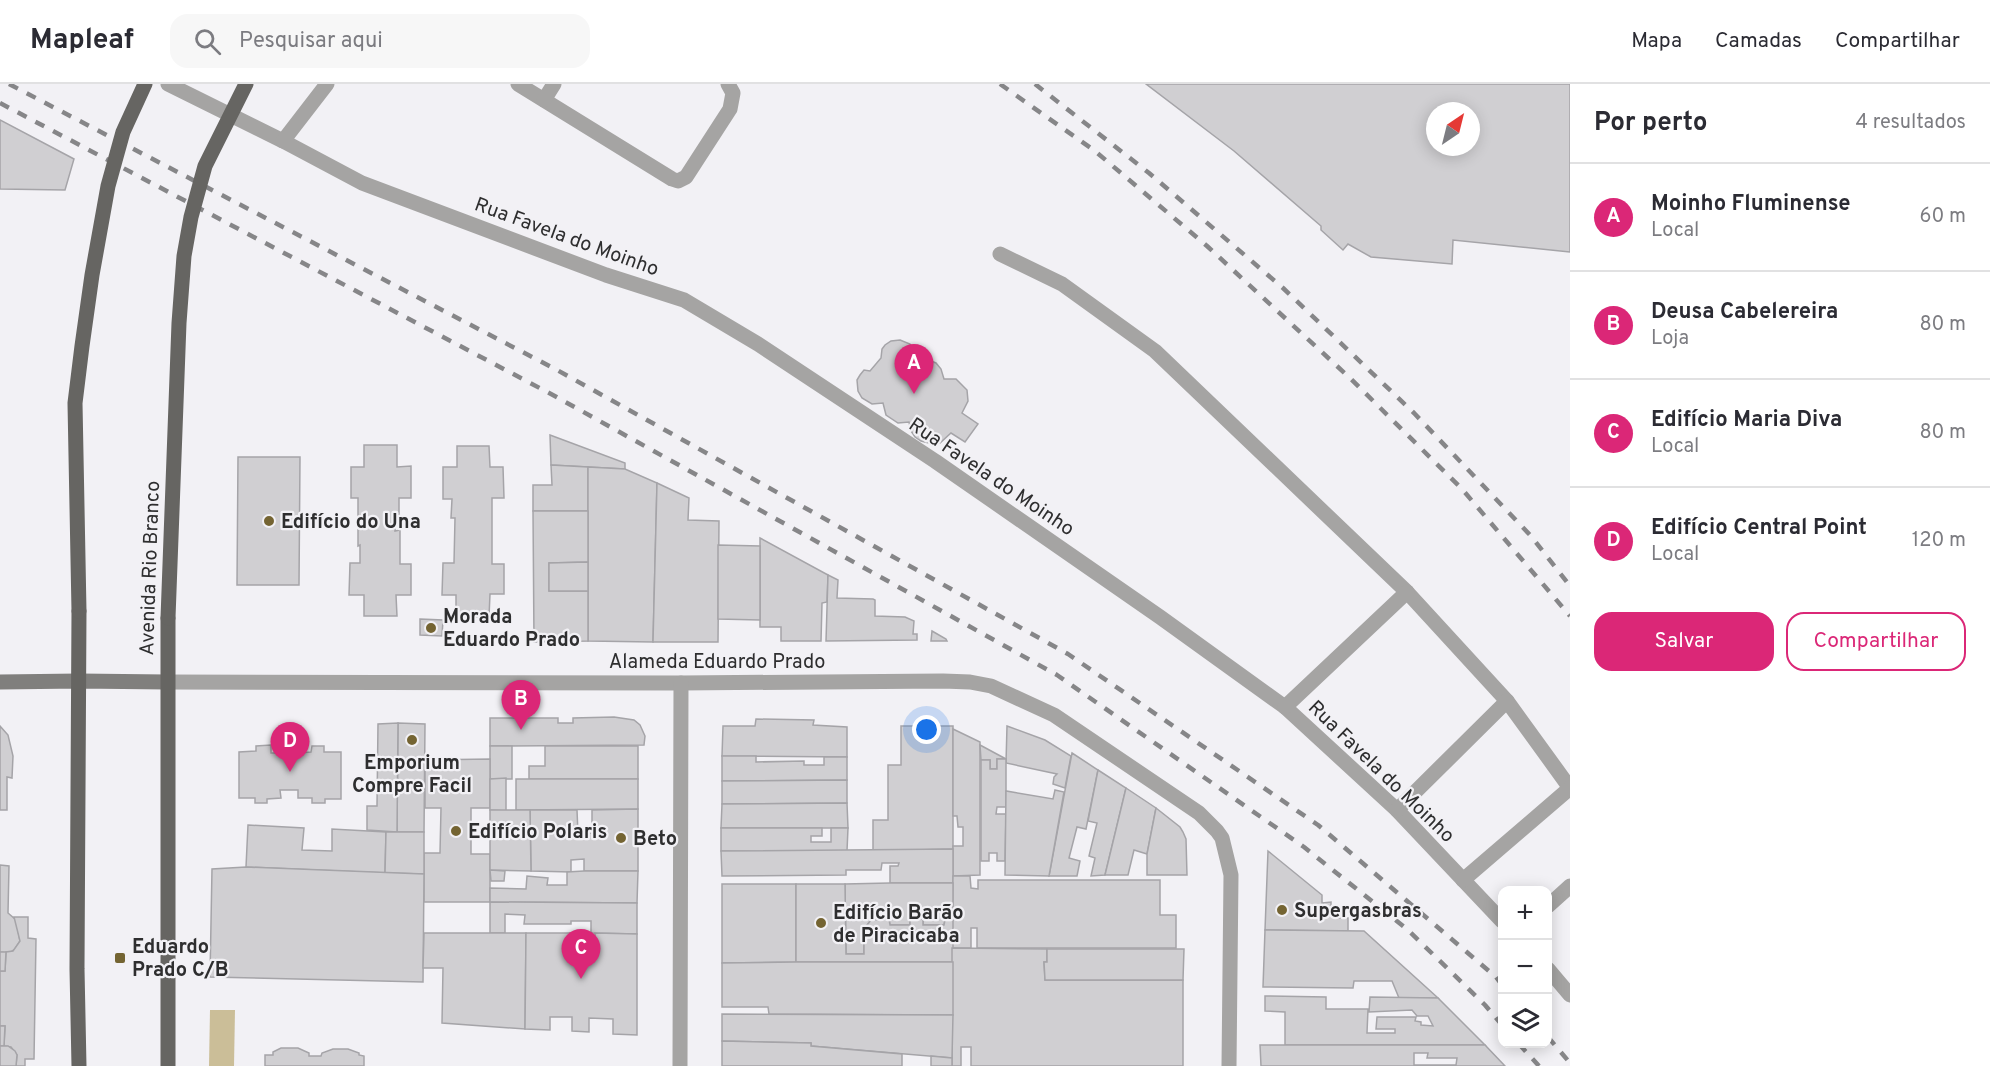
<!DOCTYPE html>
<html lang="pt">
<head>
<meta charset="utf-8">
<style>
  :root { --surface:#fff; --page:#f7f7f7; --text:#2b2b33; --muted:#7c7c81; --line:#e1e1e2; --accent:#db2777 }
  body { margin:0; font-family:Overpass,sans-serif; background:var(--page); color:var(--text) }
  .controls { position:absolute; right:18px; bottom:18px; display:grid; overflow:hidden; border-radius:12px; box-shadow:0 3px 15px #0003 }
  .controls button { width:54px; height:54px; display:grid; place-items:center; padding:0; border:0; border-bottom:2px solid var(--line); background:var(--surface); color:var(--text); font:30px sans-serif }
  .compass { position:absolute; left:1426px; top:18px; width:54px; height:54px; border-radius:50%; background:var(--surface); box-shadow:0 3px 15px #0003; rotate:35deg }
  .you { position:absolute; left:927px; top:646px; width:21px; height:21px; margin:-15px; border:4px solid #fff; border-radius:50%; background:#1a73e8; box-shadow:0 0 0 9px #1a73e833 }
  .badge { display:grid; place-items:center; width:39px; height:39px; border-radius:50%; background:var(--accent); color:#fff; font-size:20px; font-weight:700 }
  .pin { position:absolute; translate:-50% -50px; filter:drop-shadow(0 2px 3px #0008) }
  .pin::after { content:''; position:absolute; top:32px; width:21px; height:18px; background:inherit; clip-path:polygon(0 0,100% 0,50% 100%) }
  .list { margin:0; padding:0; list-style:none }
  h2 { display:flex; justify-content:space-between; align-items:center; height:78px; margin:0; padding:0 24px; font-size:26px }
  h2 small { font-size:20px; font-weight:400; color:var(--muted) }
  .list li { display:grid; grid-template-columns:39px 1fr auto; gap:18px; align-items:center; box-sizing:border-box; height:108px; padding:0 24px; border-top:2px solid var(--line) }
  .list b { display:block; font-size:22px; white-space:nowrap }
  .list p { margin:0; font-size:20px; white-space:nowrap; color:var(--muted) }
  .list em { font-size:20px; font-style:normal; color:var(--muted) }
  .actions { display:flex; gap:12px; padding:18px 24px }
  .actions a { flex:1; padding:14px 0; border:2px solid var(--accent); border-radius:18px; text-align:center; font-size:21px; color:var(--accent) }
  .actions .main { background:var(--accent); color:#fff }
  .icon { flex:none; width:33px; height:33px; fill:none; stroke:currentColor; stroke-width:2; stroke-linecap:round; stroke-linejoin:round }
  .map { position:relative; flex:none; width:1570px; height:982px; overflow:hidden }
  header { display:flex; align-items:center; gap:36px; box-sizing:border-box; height:84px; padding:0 30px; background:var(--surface); border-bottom:2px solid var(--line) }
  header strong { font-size:28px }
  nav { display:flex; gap:33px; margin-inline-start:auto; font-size:21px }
  .search { width:420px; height:54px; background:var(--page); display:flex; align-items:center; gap:15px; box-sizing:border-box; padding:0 21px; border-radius:18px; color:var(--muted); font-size:22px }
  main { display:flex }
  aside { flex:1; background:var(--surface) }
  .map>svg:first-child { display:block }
  .green { fill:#cbbe98 }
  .building { fill:#d0cfd2; stroke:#a5a4a8; stroke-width:1.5; fill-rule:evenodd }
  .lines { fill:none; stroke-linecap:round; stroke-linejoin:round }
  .service { stroke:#a5a4a3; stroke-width:15 }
  .minor { stroke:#a5a4a3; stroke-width:15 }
  .secondary { stroke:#807f7d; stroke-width:15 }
  .primary { stroke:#666562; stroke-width:15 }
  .rail { stroke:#868688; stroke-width:4.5; stroke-dasharray:10 10; stroke-linecap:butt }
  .primary-bridge { stroke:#666562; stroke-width:15 }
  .poi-dot { fill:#746432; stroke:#f2f1f5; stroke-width:2 }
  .labels { text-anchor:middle; stroke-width:4.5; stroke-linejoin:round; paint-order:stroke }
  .street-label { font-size:20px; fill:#2e2e2f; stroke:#f2f1f5 }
  .poi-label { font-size:20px; font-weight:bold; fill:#2e2e2f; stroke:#f2f1f5; text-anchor:start }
</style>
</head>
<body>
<header>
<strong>Mapleaf</strong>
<div class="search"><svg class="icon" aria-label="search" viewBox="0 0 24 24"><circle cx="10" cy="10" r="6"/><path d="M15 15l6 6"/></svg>Pesquisar aqui</div>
<nav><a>Mapa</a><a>Camadas</a><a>Compartilhar</a></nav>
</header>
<main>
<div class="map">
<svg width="1570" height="982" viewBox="0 0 1570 982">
  <rect width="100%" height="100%" fill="#f2f1f5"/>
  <polygon class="green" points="210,926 235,926 234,982 209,982"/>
  <g class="building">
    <path d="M 1146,0 L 1570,0 L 1570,168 L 1453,156 L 1452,180 L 1371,173 L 1348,160 L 1343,166 L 1321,146 L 1321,142 L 1234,67 ZM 1435,27 L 1471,27 L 1471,63 L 1435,63 Z"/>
    <polygon points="0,36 74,75 65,106 0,105"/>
    <polygon points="900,256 910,260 916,270 916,276 926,275 936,279 941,285 944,295 956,295 967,306 968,317 962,329 978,340 965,358 951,349 940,359 933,360 921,357 915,353 911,347 909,338 898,339 886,331 883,319 872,320 862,314 858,307 857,296 860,291 864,286 870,287 881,274 882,265 885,261 891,257"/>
    <polygon points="550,351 625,379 625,385 551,381"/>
    <polygon points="364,361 397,361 397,383 411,382 411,414 399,414 399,433 395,433 395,447 400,446 400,480 411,480 411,511 396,511 397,532 364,532 364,511 349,511 350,479 360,479 360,461 358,462 358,414 351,414 351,383 364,383"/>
    <polygon points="457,362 489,362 490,383 503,383 504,414 492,414 492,480 504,480 504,510 490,510 489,533 456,533 456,511 442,511 443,479 454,479 455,434 451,434 452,415 443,415 443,383 457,383"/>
    <polygon points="238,373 300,373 299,501 237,501"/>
    <polygon points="551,381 588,383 588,427 533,427 533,401 552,401"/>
    <polygon points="588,383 625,385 657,399 653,558 588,557"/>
    <polygon points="657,399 689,414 688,436 719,437 718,558 653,558"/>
    <polygon points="533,427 588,427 588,478 549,479 549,507 588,507 588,557 534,558"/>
    <polygon points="760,454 828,491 827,518 822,519 821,557 781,557 781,543 760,543"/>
    <polygon points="718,461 760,462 760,536 718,535"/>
    <polygon points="588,478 588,507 549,507 549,479"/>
    <polygon points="828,491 838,496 837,514 873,515 875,516 875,532 905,533 914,537 913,550 917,550 917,556 826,557"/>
    <polygon points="420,535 443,536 442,552 420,551"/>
    <polygon points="932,547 946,555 947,557 931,557"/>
    <polygon points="614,633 634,636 640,641 645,652 644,661 490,662 490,634 558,634 558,639 573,639 573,634"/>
    <polygon points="756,635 814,636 813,641 847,643 847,673 722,672 723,642 755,642"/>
    <polygon points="398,639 425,640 424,748 397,748"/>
    <polygon points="398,639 397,748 367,746 367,722 377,722 378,640"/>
    <polygon points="0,642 8,651 13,672 12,694 7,693 7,726 0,726"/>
    <polygon points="901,642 953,642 953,765 873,767 873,736 888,736 888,681 901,681"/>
    <polygon points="1007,642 1045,656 1071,672 1065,704 1053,700 1054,693 1057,690 1006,679"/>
    <polygon points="953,645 980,658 980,791 953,792 953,762 963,762 963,743 958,743 957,732 953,732"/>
    <polygon points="271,661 271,669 279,669 283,665 298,665 298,669 311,668 312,662 324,662 324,668 341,668 341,715 325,715 325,719 312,719 312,714 298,714 298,706 280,706 281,714 267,715 267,719 255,719 255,714 239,714 239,668 256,667 256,662"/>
    <polygon points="980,661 1006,675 997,675 997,685 990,685 990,676 981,676"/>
    <rect x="490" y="662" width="22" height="33"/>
    <polygon points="545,662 638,662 638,695 529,695 529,682 545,682"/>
    <polygon points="1072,669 1098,686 1086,745 1077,743 1069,774 1080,777 1077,792 1049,792"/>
    <polygon points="722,672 756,672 756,678 804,677 804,681 824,681 824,673 847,673 847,696 722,697"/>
    <polygon points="490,675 490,724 471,724 471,770 490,770 490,818 424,818 424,769 440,769 441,724 425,724 425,676"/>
    <polygon points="997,675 1006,675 1006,723 997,723 996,730 1006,730 1005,777 997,777 997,769 989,769 989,777 981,777 981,676 990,676 990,685 997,685"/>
    <polygon points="1098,686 1126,704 1105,791 1091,792 1095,774 1089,772 1097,739 1088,737"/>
    <polygon points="506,694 506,727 490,726 490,695"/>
    <polygon points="516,695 638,695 638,725 516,726"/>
    <polygon points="847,696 847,719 722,720 722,697"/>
    <polygon points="1126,704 1156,724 1147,770 1134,766 1128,791 1105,791"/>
    <polygon points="1055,706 1064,708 1049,792 1005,791 1006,707 1053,715"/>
    <polygon points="847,719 848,744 721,744 722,720"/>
    <polygon points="1156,724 1180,743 1183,748 1186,755 1187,791 1147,791 1147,770"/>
    <polygon points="638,725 638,787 584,787 584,775 571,776 571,788 531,787 530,726 577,726 578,750 592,749 592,726"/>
    <polygon points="490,726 530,726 531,787 490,786"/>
    <polygon points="248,741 304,744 302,766 332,767 332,745 386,748 385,789 246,783"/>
    <polygon points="721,744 822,744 822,752 811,752 811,758 831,758 831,744 848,744 847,767 721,767"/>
    <polygon points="386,748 424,748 424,790 385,789"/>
    <polygon points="953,765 953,799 890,799 890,782 898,782 899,779 882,779 881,786 846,786 846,791 722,792 721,767"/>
    <polygon points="1268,767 1322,811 1322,819 1331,818 1331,828 1339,828 1339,834 1348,834 1348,847 1265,846"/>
    <polygon points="0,781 9,782 8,829 16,836 20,857 15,865 9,869 0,868"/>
    <polygon points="246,783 424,790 423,898 210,893 212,785"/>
    <polygon points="490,786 505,787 504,797 491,797"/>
    <polygon points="584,787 638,787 637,819 490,818 490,804 526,805 527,792 548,794 547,801 567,801 567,788"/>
    <polygon points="953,792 970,792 971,804 978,805 978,796 1160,796 1160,831 1176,831 1176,864 977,864 977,844 971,844 971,864 952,864"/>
    <polygon points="890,799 953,799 953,836 945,836 944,841 923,841 923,835 910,835 910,841 890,841 889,835 871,836 864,845 864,870 846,870 845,800"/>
    <polygon points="722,800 796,800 796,878 722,879"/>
    <polygon points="796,800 845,800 846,870 864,870 864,845 871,836 889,835 890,841 910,841 910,835 923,835 923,841 944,841 945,836 953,836 953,878 796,878"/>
    <polygon points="490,818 637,819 637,850 591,849 591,837 571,837 571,840 524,840 525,831 505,830 505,849 490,849"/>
    <polygon points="14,833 28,833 28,854 36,855 34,975 25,975 25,982 16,982 17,971 11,963 4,962 5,942 0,942 0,887 5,887 6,868 13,867 20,857"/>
    <polygon points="1265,846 1364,847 1438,914 1399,914 1392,897 1354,897 1353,904 1263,903"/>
    <polygon points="424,849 526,849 525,945 442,939 443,884 423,884"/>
    <polygon points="526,849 570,849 570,866 595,867 595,849 637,850 637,951 613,950 613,935 589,934 589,948 572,947 572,933 550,933 550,946 525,945"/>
    <polygon points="952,864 1047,865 1047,878 1044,878 1045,896 1183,896 1183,982 971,982 971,963 961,963 961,982 952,982"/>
    <polygon points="1047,865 1184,865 1183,896 1045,896 1044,878 1047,878"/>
    <polygon points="0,868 6,868 5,887 0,887"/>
    <polygon points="796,878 953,878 953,931 769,930 768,923 722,923 722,879"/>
    <polygon points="1265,912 1326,913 1326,925 1368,925 1367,949 1395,949 1395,945 1376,945 1377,933 1416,933 1415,937 1421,938 1421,941 1433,942 1428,932 1417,932 1412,926 1369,928 1370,913 1438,914 1485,961 1285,961 1285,928 1265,927"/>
    <polygon points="722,930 953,931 952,974 811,962 811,959 722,957"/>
    <polygon points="0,942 5,942 4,962 0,962"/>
    <polygon points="722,957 811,959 811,962 902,970 902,982 722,982"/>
    <path d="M 1260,961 L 1485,961 L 1505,982 L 1261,982 ZM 1414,969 L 1428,969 L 1427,974 L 1457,974 L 1456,981 L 1414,981 Z"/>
    <polygon points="0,962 8,962 15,967 17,971 16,982 0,982"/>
    <polygon points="281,964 298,964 309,969 309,972 321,972 322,969 333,965 348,965 359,969 359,971 364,972 364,982 265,982 265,971 273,971 273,968"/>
    <polygon points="931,972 952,974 952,982 931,982"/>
  </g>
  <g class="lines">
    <polyline class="service" points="168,0 283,57"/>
    <g class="minor">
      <polyline points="327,0 283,57 362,99 606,191 684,216 758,260 935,377 1160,533 1285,623 1397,726 1502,837"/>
      <polyline points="518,0 672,95 678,97 686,93 730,25 733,9 728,0"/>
      <polyline points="544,16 554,0"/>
      <polyline points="1000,170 1062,200 1155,267 1407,508 1507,617 1570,704"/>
      <polyline points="167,598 681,599 943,597 970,598 991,602 1054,631 1199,729 1217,747 1222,754 1231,791 1229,982"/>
      <polyline points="1285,623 1407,508"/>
      <polyline points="1397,726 1507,617"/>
      <polyline points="1463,796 1570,704"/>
      <polyline points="1548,822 1570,802"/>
      <polyline points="1548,885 1570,911"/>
      <polyline points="680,982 681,599"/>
    </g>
    <polyline class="secondary" points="0,598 79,597 167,598"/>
    <g class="primary">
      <polyline points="79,527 77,885 79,982"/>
      <polyline points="168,534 168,982"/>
    </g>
    <g class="rail">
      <polyline points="9,0 557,286 1068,570 1318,741 1496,893 1502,901"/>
      <polyline points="1000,0 1095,67 1207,162 1351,295 1462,405 1570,532"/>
      <polyline points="1035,0 1149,89 1283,204 1414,329 1531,452 1570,502"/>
      <polyline points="0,19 551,310 1057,591 1304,763 1408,846 1485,921 1502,941"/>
      <polyline points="1548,953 1570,979"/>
      <polyline points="1519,960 1539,982"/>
    </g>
    <g class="primary-bridge">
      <polyline points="79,527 75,319 82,262 92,191 108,102 123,48 145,0"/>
      <polyline points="168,534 179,239 184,172 191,133 205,82 246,0"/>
    </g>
  </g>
  <g class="poi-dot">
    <circle cx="269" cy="437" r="6"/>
    <circle cx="431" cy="544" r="6"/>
    <circle cx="412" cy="656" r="6"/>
    <circle cx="456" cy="747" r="6"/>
    <circle cx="621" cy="754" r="6"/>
    <circle cx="1282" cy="826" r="6"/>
    <circle cx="821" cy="839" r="6"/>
    <rect x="114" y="868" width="12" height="12" rx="3"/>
  </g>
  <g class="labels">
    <g class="street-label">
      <text transform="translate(567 152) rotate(20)" y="7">Rua Favela do Moinho</text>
      <text transform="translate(992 392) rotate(34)" y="7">Rua Favela do Moinho</text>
      <text transform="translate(149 484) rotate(-88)" y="7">Avenida Rio Branco</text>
      <text x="717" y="584">Alameda Eduardo Prado</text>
      <text transform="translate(1382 687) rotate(44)" y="7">Rua Favela do Moinho</text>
    </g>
    <g class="poi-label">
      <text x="281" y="444">Edifício do Una</text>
      <text x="443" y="539">Morada<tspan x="443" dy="23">Eduardo Prado</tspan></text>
      <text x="412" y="685" text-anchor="middle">Emporium<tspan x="412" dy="23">Compre Facil</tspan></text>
      <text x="468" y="754">Edifício Polaris</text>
      <text x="633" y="761">Beto</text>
      <text x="1294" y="833">Supergasbras</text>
      <text x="833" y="835">Edifício Barão<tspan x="833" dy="23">de Piracicaba</tspan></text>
      <text x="132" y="869">Eduardo<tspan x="132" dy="23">Prado C/B</tspan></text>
    </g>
  </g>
</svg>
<div class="controls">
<button>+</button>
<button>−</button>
<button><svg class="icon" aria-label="layers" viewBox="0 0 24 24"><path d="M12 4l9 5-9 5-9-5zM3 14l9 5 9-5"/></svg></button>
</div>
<svg class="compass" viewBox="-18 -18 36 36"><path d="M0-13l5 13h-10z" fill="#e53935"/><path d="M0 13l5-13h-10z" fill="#7c7c81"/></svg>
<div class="you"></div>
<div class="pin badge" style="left:914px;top:310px">A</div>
<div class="pin badge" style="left:521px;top:646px">B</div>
<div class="pin badge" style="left:581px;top:895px">C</div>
<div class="pin badge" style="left:290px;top:688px">D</div>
</div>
<aside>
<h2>Por perto<small>4 resultados</small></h2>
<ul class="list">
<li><span class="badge">A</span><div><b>Moinho Fluminense</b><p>Local</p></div><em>60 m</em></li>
<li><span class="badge">B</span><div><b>Deusa Cabelereira</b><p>Loja</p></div><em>80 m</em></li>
<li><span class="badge">C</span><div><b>Edifício Maria Diva</b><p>Local</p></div><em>80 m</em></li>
<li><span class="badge">D</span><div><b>Edifício Central Point</b><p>Local</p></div><em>120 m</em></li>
</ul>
<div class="actions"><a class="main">Salvar</a><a>Compartilhar</a></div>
</aside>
</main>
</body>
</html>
